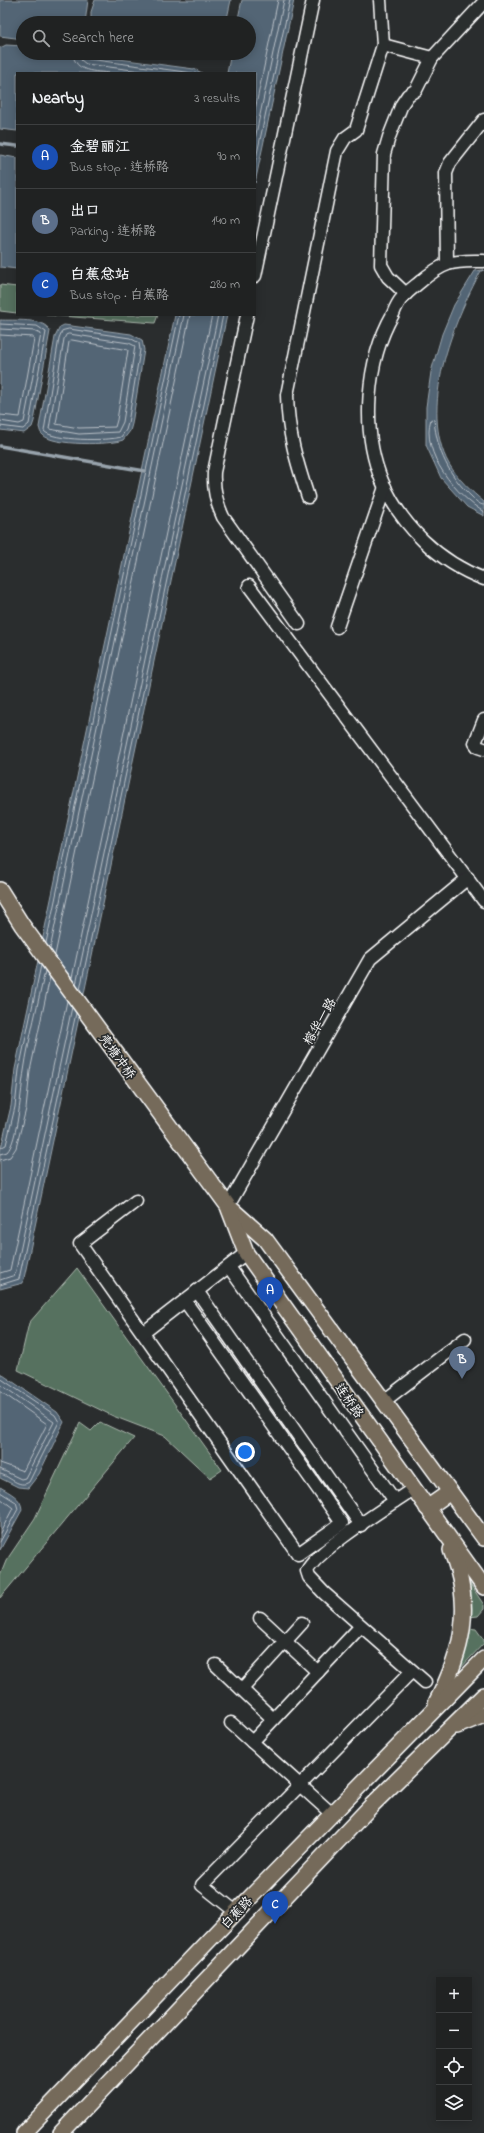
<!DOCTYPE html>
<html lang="en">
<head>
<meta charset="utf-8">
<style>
  :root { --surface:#202222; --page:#2d2f2f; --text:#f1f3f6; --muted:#a2a4a5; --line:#3d3f40; --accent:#d93025 }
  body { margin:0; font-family:"Indie Flower","LXGW WenKai TC",sans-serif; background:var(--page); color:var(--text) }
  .controls { position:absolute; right:12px; bottom:12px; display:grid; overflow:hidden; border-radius:0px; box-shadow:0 2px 10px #0003 }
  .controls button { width:36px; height:36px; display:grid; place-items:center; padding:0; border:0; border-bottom:1px solid var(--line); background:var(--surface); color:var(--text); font:20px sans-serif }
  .you { position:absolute; left:245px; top:1452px; width:14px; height:14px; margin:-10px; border:3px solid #fff; border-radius:50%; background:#1a73e8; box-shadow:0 0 0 6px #1a73e833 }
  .badge { display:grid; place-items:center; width:26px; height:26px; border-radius:50%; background:var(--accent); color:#fff; font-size:13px; font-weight:700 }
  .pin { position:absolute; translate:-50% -33px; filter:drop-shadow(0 1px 2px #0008) }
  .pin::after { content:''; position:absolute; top:21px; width:14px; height:12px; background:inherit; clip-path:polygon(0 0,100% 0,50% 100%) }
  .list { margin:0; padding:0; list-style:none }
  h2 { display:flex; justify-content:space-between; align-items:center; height:52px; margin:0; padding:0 16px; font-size:17px }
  h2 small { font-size:13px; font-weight:400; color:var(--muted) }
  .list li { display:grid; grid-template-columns:26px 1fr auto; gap:12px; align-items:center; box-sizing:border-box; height:64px; padding:0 16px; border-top:1px solid var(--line) }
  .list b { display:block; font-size:15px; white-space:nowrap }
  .list p { margin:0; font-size:13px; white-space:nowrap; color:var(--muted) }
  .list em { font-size:13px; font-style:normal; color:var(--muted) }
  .icon { flex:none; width:22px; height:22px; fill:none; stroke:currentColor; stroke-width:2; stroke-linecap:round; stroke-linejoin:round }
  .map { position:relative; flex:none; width:484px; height:2133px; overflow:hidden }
  .search { position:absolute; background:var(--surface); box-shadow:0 2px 10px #0003; left:16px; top:16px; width:240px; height:44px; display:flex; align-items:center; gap:10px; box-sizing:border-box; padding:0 14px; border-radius:22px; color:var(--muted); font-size:15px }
  .panel { position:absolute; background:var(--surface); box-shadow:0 2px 10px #0003; left:16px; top:72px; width:240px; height:244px; border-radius:0px }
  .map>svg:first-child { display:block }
  .green { fill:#57715e; stroke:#abb8ae }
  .water { fill:#536575; stroke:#98a3ac }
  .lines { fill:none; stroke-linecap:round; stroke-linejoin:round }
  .shore { stroke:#bac1c8; stroke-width:1 }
  .stream { stroke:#98a3ac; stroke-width:3.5 }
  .minor-casing { stroke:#fff; stroke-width:15 }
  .major-casing { stroke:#fff; stroke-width:18 }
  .minor { stroke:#2a2d2e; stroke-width:12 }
  .major { stroke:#746a5a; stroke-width:15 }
  .labels { text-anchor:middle; stroke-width:3.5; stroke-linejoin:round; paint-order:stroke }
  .street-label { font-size:13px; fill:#fff; stroke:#2a2d2e }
</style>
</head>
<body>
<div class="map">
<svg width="484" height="2133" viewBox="0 0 484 2133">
  <rect width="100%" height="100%" fill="#2a2d2e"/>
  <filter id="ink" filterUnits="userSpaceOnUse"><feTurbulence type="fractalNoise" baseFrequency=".025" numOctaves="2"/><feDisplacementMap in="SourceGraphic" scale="8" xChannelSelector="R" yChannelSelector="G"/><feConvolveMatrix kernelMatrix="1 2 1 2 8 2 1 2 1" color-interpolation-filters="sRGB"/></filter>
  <g filter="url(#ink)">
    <g class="green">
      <polygon points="0,285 17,287 17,313 0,311"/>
      <polygon points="46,315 158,315 155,323"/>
      <polygon points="77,1268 222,1470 210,1478 165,1436 113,1416 18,1370 29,1323"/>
      <polygon points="100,1422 134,1438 0,1598 0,1576 6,1561 35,1518 80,1423 91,1431"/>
      <polygon points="468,1581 484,1605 484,1609 478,1616 469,1617 464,1583"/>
      <polygon points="467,1628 476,1629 484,1640 484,1643 458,1671"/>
    </g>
    <g class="water">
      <polygon points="0,0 88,0 85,23 23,23 23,39 0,36"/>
      <polygon points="95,0 231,0 226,23 91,23 91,12"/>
      <polygon points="242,0 294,0 255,183 255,73 227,73 231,53 249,53 249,23 237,23"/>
      <polygon points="6,45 23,46 23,53 74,53 194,69 202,73 17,73 17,131 0,129 0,48"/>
      <polygon points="135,53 219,53 218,55 206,58 144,54 141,57"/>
      <polygon points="0,155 17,158 17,269 0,267"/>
      <path d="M 484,270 L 481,271 C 453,322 418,409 449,464 C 458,479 471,491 484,502 L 484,516 L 467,507 L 441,478 L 426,445 L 426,407 L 431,372 L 442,334 L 454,305 L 475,271 Z"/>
      <polygon points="175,315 227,315 23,1283 0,1289 0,1152 11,1106 15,1069"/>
      <path d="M 0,320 C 13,321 44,317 50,331 L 34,421 L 32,427 L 24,433 L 0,430 Z"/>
      <path d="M 64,325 L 131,334 L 142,340 L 144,350 L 132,424 L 130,431 L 123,440 C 110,445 53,446 43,435 C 40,433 40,430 39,427 L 55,337 L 60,327 Z"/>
      <polygon points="0,1373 57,1412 64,1422 39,1474 28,1488 18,1487 0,1478"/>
      <path d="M 0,1487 C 10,1493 22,1498 22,1510 L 0,1550 Z"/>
    </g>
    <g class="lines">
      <g class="shore">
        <path d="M 73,53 C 74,73 96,71 110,73"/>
        <polyline points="79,53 81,60 86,64 156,73"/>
        <polyline points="84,53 85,57 88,59 193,73"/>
        <polyline points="255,110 278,0"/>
        <polyline points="255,139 284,0"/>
        <polyline points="255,163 290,0"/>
        <polyline points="0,324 37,326 46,332 29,424 23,429 0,426"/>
        <polyline points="0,329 36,331 41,334 24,422 19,424 0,421"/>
        <path d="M 69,329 L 130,338 L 139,343 L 140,350 L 128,423 L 126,430 L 121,437 C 108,441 52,441 44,431 L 59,338 L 62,331 Z"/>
        <polygon points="69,334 129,343 135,346 123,422 118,432 79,434 49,429 64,339 66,335"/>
        <polyline points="0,335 33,337 34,339 20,417 0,415"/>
        <polygon points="72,340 128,350 117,420 115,427 79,428 56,424 69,342"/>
        <path d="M 484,505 C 479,505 475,500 472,497 C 449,476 437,451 434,420 L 431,419 C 420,453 457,496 484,512"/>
        <polyline points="46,943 179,315"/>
        <polyline points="50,949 184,315"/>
        <polyline points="55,955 190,315"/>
        <polyline points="72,978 212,315"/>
        <polyline points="76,985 218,315"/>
        <polyline points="80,990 223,315"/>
        <polyline points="0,1148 6,1145 15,1107 19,1070 41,965"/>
        <path d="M 0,1154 L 7,1152 C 18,1141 21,1088 24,1071 C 29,1037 38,1004 45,971"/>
        <polyline points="0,1160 10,1157 16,1148 26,1109 30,1071 50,977"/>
        <polyline points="0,1273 10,1270 67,1001"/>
        <polyline points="0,1280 15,1275 72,1007"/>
        <polyline points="0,1285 19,1279 76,1013"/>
        <path d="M 0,1378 L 55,1415 L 59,1422 L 29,1482 C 19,1489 10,1476 0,1474"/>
        <polyline points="0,1384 54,1422 25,1478 21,1479 0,1469"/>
        <polyline points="0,1391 47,1424 23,1471 0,1463"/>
        <polyline points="0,1492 16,1502 18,1509 0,1542"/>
        <polyline points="0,1498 13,1508 0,1533"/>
      </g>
      <g class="stream">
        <polyline points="0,144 17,146"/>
        <polyline points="0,446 145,471"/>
      </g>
      <g class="minor-casing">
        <g id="minor">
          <polyline points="383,45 432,58"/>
          <path d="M 484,261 C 473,261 458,260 448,264 C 439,267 427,276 420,282 C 414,287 407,292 402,298 C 398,302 395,309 393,314 C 366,361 361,431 382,481 C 401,526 439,562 484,579"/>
          <polyline points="447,264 446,173 450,163 484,120"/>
          <polyline points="255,276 313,0"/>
          <polyline points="406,294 388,277 381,265 384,154 389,137 402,104 408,95 416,90 432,58 484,2"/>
          <path d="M 247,315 L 214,472 C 213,489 216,502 223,517 L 299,624"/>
          <path d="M 308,497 C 296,460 288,434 287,395 L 337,151 L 345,138 L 356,130 L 383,45 L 380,0"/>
          <polyline points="249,586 484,901"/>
          <polyline points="337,627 385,487"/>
          <polyline points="484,720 475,743 478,747 484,749"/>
          <polyline points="136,1201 80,1244 298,1554 342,1523 185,1301"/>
          <polyline points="228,1206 370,959 468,878"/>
          <polyline points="229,1267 395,1501"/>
          <polyline points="197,1291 361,1525"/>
          <polyline points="143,1333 246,1253"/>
          <polyline points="384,1401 465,1339"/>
          <path d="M 413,1489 C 390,1505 317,1550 307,1571 L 309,1577 L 324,1593 L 425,1682"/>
          <polyline points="260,1618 318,1672"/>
          <polyline points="216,1665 273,1719"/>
          <polyline points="242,1689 302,1623"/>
          <polyline points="231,1723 332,1814"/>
          <polyline points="252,1742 361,1626"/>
          <polyline points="236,1912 202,1885 412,1671"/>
        </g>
      </g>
      <g class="major-casing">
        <g id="major">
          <polyline points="0,890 22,925 228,1206 265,1239 484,1538"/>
          <polyline points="229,1209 246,1253 484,1587"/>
          <polyline points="427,1508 450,1492"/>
          <path d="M 436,1703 C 463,1651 474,1606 451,1550"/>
          <polyline points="457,1726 484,1715"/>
          <polyline points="24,2133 236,1912 484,1659"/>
          <polyline points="61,2133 372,1805 484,1695"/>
        </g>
      </g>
      <use href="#minor" class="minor"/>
      <use href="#major" class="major"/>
    </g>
  </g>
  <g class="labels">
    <g class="street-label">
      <text transform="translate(319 1021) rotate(-60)" y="5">榕华一路</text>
      <text transform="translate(118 1056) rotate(54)" y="5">壳塘冲桥</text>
      <text transform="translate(350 1400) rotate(55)" y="5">连桥路</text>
      <text transform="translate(236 1912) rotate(-46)" y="5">白蕉路</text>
    </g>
  </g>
</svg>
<div class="controls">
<button>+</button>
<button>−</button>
<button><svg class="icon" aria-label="locate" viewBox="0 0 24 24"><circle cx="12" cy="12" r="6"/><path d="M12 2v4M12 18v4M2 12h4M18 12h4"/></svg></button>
<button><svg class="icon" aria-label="layers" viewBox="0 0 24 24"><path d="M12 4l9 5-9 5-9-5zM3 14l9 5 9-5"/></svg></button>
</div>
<div class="you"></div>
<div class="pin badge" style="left:270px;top:1310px;background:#1a4fb4">A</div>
<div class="pin badge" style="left:462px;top:1379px;background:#5c6f8a">B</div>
<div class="pin badge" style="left:275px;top:1924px;background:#1a4fb4">C</div>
<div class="search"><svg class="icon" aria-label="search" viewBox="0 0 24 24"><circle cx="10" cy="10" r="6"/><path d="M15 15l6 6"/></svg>Search here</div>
<section class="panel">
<h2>Nearby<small>3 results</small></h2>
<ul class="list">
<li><span class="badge" style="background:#1a4fb4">A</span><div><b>金碧丽江</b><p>Bus stop · 连桥路</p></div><em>90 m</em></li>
<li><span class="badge" style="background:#5c6f8a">B</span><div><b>出口</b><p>Parking · 连桥路</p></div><em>140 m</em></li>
<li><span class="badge" style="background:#1a4fb4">C</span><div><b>白蕉总站</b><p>Bus stop · 白蕉路</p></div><em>280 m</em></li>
</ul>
</section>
</div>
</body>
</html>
